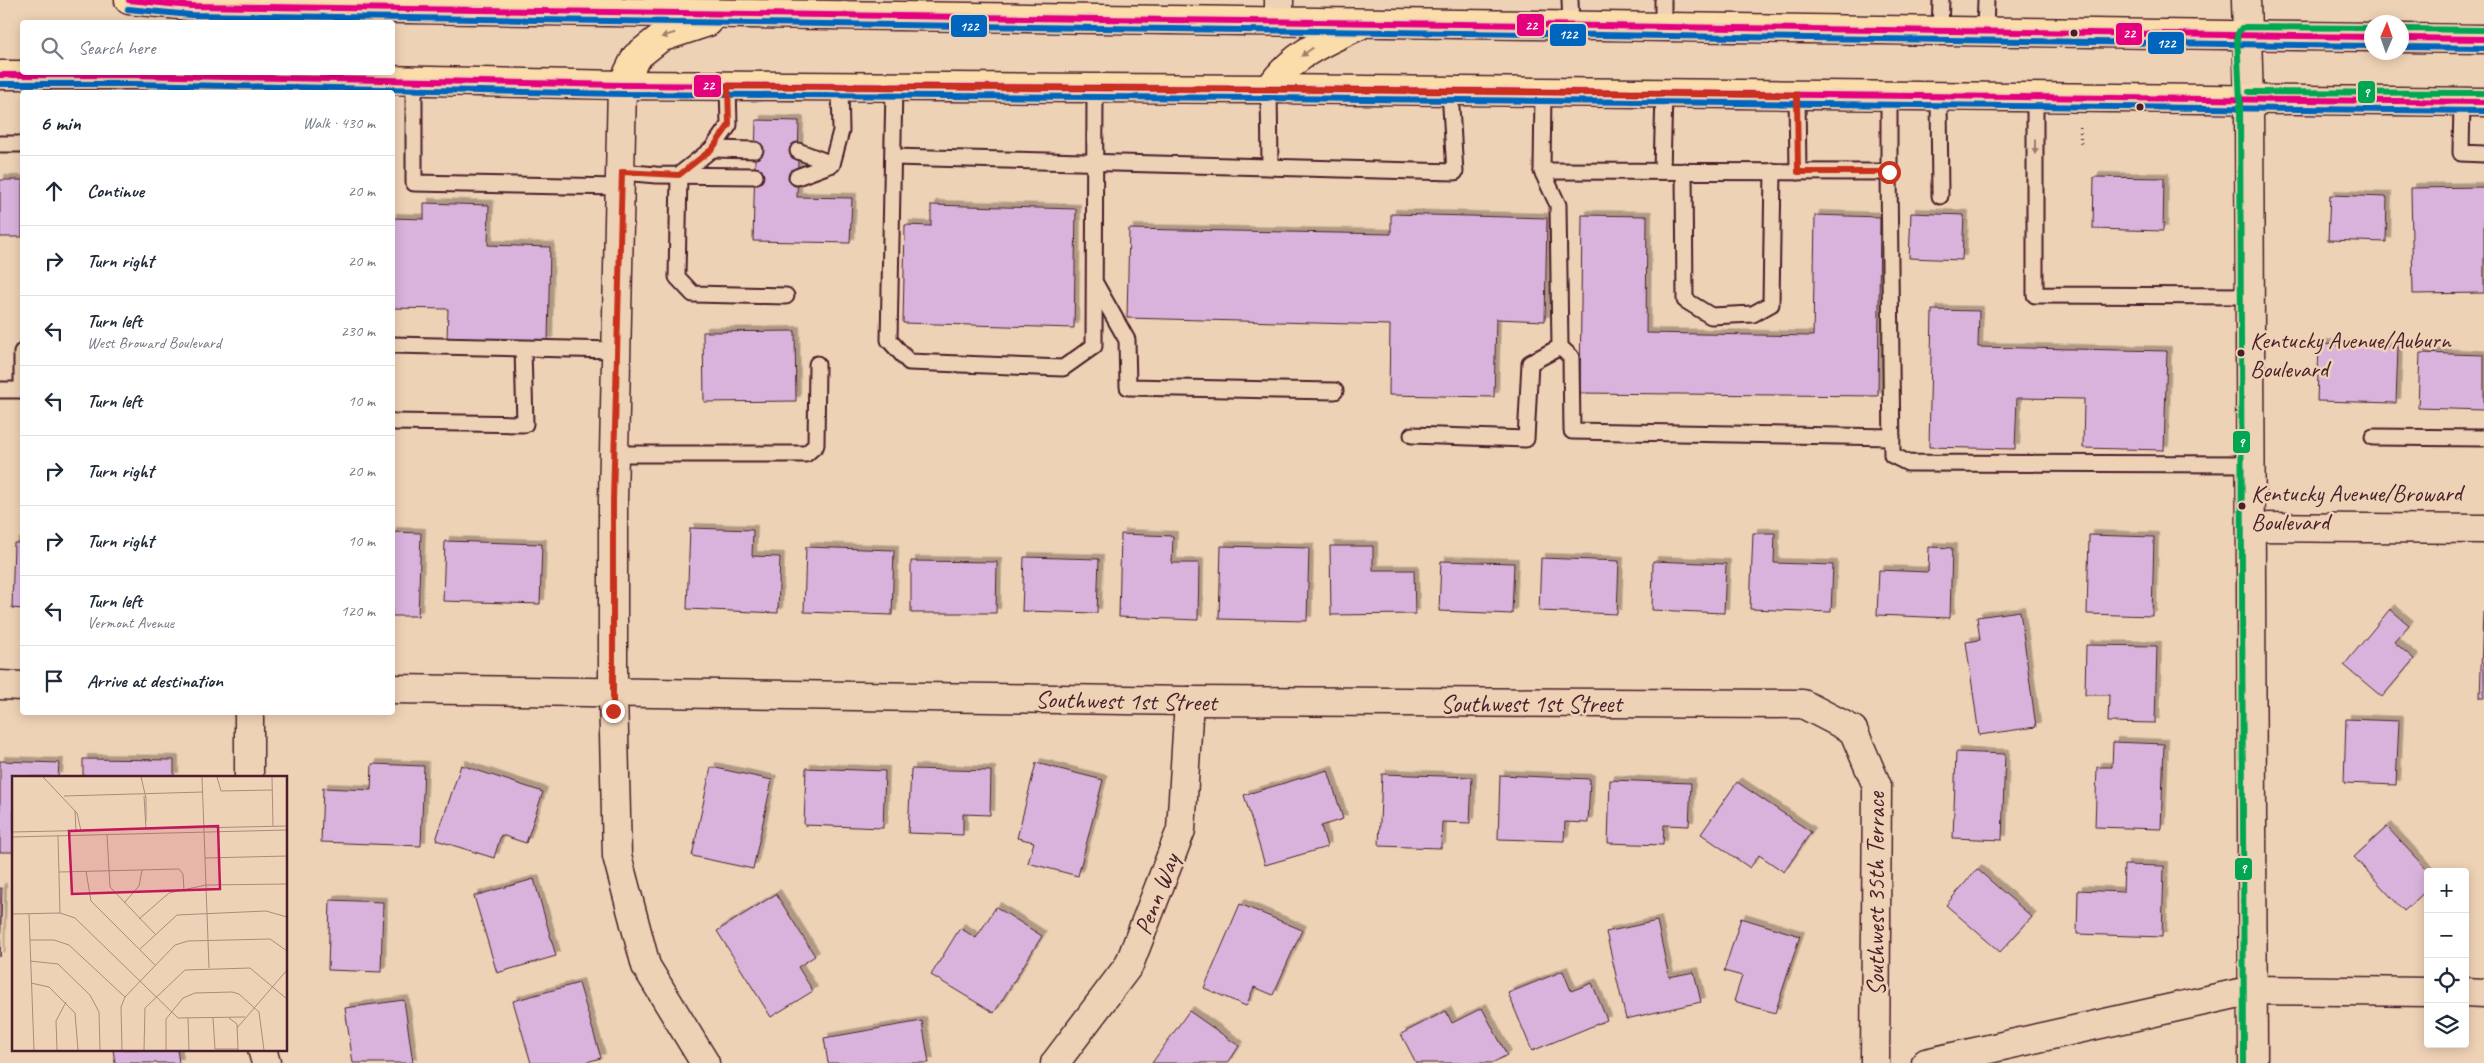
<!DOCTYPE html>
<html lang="en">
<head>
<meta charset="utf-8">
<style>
  :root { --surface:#fff; --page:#f6f6f7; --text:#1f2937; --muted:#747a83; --line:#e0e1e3 }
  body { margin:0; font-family:Caveat,sans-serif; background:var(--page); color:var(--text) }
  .controls { position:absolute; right:15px; bottom:15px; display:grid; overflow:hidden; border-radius:5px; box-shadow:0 2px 12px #0003 }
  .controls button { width:45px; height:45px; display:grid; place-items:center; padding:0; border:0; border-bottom:1px solid var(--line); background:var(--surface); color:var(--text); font:25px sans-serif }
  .compass { position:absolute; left:2364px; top:15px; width:45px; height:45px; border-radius:50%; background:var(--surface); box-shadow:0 2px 12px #0003; rotate:2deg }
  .stop { position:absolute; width:15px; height:15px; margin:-11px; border:4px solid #c8321e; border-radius:50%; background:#fff }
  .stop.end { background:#c8321e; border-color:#fff; box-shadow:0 1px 5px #0008 }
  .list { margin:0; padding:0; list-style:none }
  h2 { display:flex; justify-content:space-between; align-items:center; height:65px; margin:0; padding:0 20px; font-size:21px }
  h2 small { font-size:16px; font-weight:400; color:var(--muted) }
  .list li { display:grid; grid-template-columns:32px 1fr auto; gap:15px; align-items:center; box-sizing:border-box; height:70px; padding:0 20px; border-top:1px solid var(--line) }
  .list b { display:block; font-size:19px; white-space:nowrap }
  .list p { margin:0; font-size:16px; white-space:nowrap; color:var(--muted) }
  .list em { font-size:16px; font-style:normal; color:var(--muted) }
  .icon { flex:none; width:28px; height:28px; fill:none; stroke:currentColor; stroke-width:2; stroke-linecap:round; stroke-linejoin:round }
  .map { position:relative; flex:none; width:2484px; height:1063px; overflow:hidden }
  .search { position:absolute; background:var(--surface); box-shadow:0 2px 12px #0003; left:20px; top:20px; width:375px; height:55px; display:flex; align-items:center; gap:12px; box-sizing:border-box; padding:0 18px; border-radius:5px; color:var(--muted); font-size:19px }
  .panel { position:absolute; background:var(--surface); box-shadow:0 2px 12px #0003; left:20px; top:90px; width:375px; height:625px; border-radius:5px }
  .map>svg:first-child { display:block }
  .building { fill:#d9b3dc; stroke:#4a1f2b; filter:url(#shadow) }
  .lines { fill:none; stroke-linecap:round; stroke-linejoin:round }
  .service-casing { stroke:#4a1f2b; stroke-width:19 }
  .minor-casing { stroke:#4a1f2b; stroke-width:31 }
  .primary-casing { stroke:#4a1f2b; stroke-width:31 }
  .path { stroke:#4a1f2b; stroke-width:3; stroke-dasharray:1 4; stroke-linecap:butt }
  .service { stroke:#eed2b5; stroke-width:15 }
  .minor { stroke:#eed2b5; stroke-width:28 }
  .primary { stroke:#fbddab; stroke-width:28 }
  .bus-1-casing { stroke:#eed2b5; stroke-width:10 }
  .bus-2-casing { stroke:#eed2b5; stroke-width:10 }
  .bus-3-casing { stroke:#eed2b5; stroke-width:10 }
  .bus-1 { stroke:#e5007d; stroke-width:6 }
  .bus-2 { stroke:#0065bd; stroke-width:6 }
  .bus-3 { stroke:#00a651; stroke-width:6 }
  .oneway { fill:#a27e6b }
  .oneway2 { fill:#9c7870 }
  .route { stroke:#c8321e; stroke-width:6 }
  .bus-dot { fill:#4a1f2b; stroke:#eed2b5; stroke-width:2 }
  .labels { text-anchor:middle; stroke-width:5; stroke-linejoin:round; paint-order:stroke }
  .bus-label { font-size:24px; fill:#4a1f2b; stroke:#eed2b5; text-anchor:start }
  .street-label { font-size:25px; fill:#4a1f2b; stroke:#eed2b5 }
  .inset-road { fill:none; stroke:#ac8a7e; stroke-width:1 }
  .view { fill:#c2185b; fill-opacity:0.15; stroke:#c2185b; stroke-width:2.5 }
  .inset-edge { fill:none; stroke:#4a1f2b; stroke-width:2.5 }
  .line-badge { stroke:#eed2b5; stroke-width:2 }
  .badge-label { font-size:14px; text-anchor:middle; font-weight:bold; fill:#fff }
</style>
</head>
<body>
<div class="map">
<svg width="2484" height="1063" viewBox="0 0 2484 1063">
  <defs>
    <filter id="shadow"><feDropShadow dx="4.5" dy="-4.5" stdDeviation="0" flood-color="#0004"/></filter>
  </defs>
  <rect width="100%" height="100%" fill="#eed2b5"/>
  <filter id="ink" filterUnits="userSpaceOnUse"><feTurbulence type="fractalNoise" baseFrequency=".02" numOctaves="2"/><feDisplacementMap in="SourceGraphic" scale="10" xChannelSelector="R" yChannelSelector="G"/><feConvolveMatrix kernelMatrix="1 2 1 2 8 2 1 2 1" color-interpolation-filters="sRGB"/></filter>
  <g filter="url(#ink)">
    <g class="building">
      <polygon points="756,120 799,121 797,197 852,198 850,243 753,241"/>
      <polygon points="2094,177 2164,178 2163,231 2093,229"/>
      <rect x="0" y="180" width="22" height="57"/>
      <polygon points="2484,187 2484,293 2413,294 2411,188"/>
      <polygon points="2330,195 2387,197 2386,242 2328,240"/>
      <polygon points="424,203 489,205 488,245 550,247 548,342 447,339 448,309 392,308 392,218 424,219"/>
      <polygon points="931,205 1076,209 1074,328 903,323 905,225 931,226"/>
      <polygon points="1911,213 1964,215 1962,260 1909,258"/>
      <polygon points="1391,214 1547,218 1545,321 1496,319 1494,397 1389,395 1390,325 1127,318 1129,229 1391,234"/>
      <polygon points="1582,215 1647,216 1646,333 1813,336 1815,215 1880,217 1878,396 1580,393"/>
      <polygon points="1932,310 1979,311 1978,347 2167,351 2164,450 2083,448 2084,399 2017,398 2015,449 1929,447"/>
      <polygon points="795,331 796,401 704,402 703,332"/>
      <polygon points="2319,344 2398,347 2396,403 2317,401"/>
      <polygon points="2420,353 2484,355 2484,410 2418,408"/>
      <polygon points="690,528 753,530 752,556 780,557 778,613 687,609"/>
      <polygon points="392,532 421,533 418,616 392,616"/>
      <polygon points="1753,533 1775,533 1774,563 1833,565 1831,612 1750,609"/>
      <polygon points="1121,534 1173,536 1172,563 1199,563 1198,620 1119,617"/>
      <polygon points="2089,535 2154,537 2152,616 2087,614"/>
      <polygon points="445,541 542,544 540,604 443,601"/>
      <polygon points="14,543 22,543 22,609 12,608"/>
      <polygon points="1221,546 1309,548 1307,621 1219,619"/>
      <polygon points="1330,546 1373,546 1373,570 1414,570 1415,614 1331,615"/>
      <polygon points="806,547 894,550 892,615 804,612"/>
      <polygon points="1929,547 1952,548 1950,618 1877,615 1879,570 1928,572"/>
      <polygon points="1024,557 1099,559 1097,613 1022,611"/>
      <polygon points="1541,558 1619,561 1617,614 1539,611"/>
      <polygon points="911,561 997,562 996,613 911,613"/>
      <polygon points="1441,561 1514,563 1512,614 1439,611"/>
      <polygon points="1653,561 1726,564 1724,613 1652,610"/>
      <polygon points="2390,609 2409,625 2394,642 2414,659 2382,697 2344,665"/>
      <polygon points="2020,611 2036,727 1979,735 1966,642 1980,640 1977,617"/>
      <polygon points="2483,612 2484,612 2484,698 2480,698"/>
      <polygon points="2086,645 2157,646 2155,723 2108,722 2109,695 2085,695"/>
      <polygon points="2346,719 2399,721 2396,785 2344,783"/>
      <polygon points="2113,742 2164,744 2161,829 2095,827 2097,767 2112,767"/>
      <polygon points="1956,752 2005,754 2002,840 1953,838"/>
      <polygon points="83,759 174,760 174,777 83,777"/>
      <polygon points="0,761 59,763 58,777 14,777 14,852 0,852"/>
      <polygon points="1036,763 1103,780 1078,876 1028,863 1034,842 1017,838"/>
      <polygon points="372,764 424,766 421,846 321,842 323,788 371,790"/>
      <polygon points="461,765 543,792 526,843 501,835 494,858 436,840"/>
      <polygon points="711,767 772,780 753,869 692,856"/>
      <polygon points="806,768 885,771 883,828 804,825"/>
      <polygon points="911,769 991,771 990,815 963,814 963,835 908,833"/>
      <polygon points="1328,770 1343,819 1321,826 1327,847 1265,865 1244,795"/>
      <polygon points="1382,774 1472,777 1470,823 1442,822 1441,848 1379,846"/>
      <polygon points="1500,775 1590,779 1588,823 1565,822 1564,841 1498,839"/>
      <polygon points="1610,780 1691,783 1689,826 1664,825 1663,845 1608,843"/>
      <polygon points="1737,782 1811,832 1784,872 1759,855 1750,868 1701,834"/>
      <polygon points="2387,827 2429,872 2428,889 2404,911 2354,857"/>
      <polygon points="2124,865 2164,866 2162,937 2077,934 2078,890 2123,892"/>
      <polygon points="1977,869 2032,917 2000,952 1946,905"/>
      <polygon points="534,879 556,956 497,973 474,896"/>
      <polygon points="0,888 2,888 0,957"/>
      <polygon points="776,894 815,956 798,967 813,991 771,1017 717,931"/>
      <polygon points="330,900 383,902 381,972 328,970"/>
      <polygon points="1240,904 1302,930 1273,995 1254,987 1246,1006 1204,988"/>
      <polygon points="996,907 1042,936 994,1013 931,975 960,928 976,938"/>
      <polygon points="1741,918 1800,936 1775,1013 1734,1001 1742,976 1724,971"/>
      <polygon points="1657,921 1669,977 1694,972 1701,1002 1626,1019 1606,932"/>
      <polygon points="1563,971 1571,991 1592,983 1607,1020 1532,1051 1508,993"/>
      <polygon points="579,983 601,1058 583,1063 531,1063 513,1001"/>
      <polygon points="404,1000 413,1063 353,1063 345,1008"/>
      <polygon points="1482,1008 1507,1055 1492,1063 1416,1063 1401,1034 1446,1011 1452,1023"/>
      <polygon points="1189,1011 1239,1046 1228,1063 1152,1063"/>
      <polygon points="922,1021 929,1063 828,1063 824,1038"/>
      <polygon points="113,1049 177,1049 179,1063 115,1063"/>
    </g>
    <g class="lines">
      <g class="service-casing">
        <g id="service">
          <polyline points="1570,0 1571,26"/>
          <polyline points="1663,27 1663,0"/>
          <polyline points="1940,31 1941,0"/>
          <polyline points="1985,32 1986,0"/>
          <polyline points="414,81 414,183 620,187"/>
          <polyline points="728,86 729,125 712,149 679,175 677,277 693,294 786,296"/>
          <polyline points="894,87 889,340 909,362 1063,368 1094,346 1095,88"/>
          <polyline points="1269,89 1270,165"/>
          <polyline points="1797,95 1798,172"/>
          <polyline points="1939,97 1940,196"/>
          <polyline points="2035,98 2035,295 2250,296"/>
          <polyline points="2462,102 2461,153 2484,154"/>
          <polyline points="0,144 22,144"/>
          <polyline points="712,149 755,150"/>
          <polyline points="798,151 832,164"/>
          <polyline points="893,157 1455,172 1450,91"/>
          <polyline points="1542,171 1889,172 1889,96"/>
          <polyline points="1662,171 1664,93"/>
          <polyline points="1684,171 1685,300 1711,316 1753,314 1771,304 1773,171"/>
          <polyline points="622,172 656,175 755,176"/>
          <polyline points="1889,172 1892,455 1908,463 2251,464"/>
          <polyline points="797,177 832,164 841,131 840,87"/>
          <polyline points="1096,285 1127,340 1128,387 1335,391"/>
          <polyline points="392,345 616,350"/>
          <polyline points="1560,347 1571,357 1572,431 1892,437"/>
          <polyline points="0,390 22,390"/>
          <polyline points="22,390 22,352"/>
          <polyline points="392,422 525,424 523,349"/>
          <polyline points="1412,435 1526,439 1530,363 1560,347 1558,205 1542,171 1543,92"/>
          <polyline points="2373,437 2484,438"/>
          <polyline points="614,454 806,454 816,445 817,364"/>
        </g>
      </g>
      <g class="minor-casing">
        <g id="minor">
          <polyline points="2246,0 2249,101 2253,1063"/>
          <polyline points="1279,21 1279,0"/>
          <polyline points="622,85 613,500 613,693 617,856 646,966 705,1063"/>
          <polyline points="2251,527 2484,529"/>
          <polyline points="0,685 22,686"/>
          <polyline points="392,689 1189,701 1803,704 1853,730 1877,786 1875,1063"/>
          <polyline points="249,777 249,712"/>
          <polyline points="2465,992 2484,993"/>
          <polyline points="262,1049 266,1063"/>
          <polyline points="1055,1063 1129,965 1181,830 1189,701"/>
          <polyline points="1926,1063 2253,990 2428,992"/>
        </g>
      </g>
      <g class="primary-casing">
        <g id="primary">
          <polyline points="129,0 191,6 2372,37"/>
          <polyline points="2402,38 2484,39"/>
          <polyline points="0,75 133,75 622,85 1269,89 2484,102"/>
          <polyline points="622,85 636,57 660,38 708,22"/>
          <path d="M 1269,89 C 1294,53 1322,43 1360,25"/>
        </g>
      </g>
      <polyline class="path" points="2080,127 2081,145"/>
      <use href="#service" class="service"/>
      <use href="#minor" class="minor"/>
      <use href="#primary" class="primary"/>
      <g class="bus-1-casing">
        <g id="bus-1">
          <polyline points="129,0 191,6 2372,37"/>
          <polyline points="2402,38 2484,39"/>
          <polyline points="0,75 133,75 622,85 1269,89 2484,102"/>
        </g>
      </g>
      <g class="bus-2-casing">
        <g id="bus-2">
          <polyline points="128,9 191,15 2372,46"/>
          <polyline points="2402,47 2484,48"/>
          <polyline points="0,84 133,84 622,94 1269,98 2484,111"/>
        </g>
      </g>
      <g class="bus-3-casing">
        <g id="bus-3">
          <polyline points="2402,29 2484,30"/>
          <polyline points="2249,92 2484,93"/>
          <polyline points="2244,1063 2240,101 2237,35 2240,30 2245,27 2372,28"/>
        </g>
      </g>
      <use href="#bus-1" class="bus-1"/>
      <use href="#bus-2" class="bus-2"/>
      <use href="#bus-3" class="bus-3"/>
    </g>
    <defs><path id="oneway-solid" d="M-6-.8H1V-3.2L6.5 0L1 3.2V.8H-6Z" transform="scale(1.25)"/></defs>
    <g class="oneway">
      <use href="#oneway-solid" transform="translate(668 35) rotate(162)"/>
      <use href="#oneway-solid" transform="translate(1307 52) rotate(144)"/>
    </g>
    <use class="oneway2" href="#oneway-solid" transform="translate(2035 147) rotate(90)"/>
  </g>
  <g class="lines" filter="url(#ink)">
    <polyline class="route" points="613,711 613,500 622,172 679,175 712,149 729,125 728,86 1269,89 1797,95 1798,172 1889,172"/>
  </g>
  <g class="bus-dot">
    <circle cx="2074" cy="33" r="4.5"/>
    <circle cx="2140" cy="107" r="4.5"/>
    <circle cx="2241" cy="353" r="4.5"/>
    <circle cx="2242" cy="506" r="4.5"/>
  </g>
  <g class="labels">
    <g class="bus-label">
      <text x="2250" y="348">Kentucky Avenue/Auburn<tspan x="2250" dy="29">Boulevard</tspan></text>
      <text x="2251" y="501">Kentucky Avenue/Broward<tspan x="2251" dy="29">Boulevard</tspan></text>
    </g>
    <g class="street-label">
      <text transform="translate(1126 700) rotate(1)" y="9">Southwest 1st Street</text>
      <text x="1531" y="712">Southwest 1st Street</text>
      <text transform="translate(1156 894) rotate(-69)" y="9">Penn Way</text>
      <text transform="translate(1875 894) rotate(-90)" y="9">Southwest 35th Terrace</text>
    </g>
  </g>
  <g transform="translate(12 776)">
    <rect width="275" height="275" fill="#eed2b5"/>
    <path class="inset-road" d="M 31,1 L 65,37 L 69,55M 129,1 L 134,22 L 134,45M 190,1 L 197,192M 205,1 L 209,15 L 260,14M 260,1 L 261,50M 52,20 L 191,16M 132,20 L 134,53M 63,35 L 64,55M 0,56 L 275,50M 95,59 L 98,111 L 143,158M 46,60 L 48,137M 0,61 L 275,54M 193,82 L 275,80M 74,95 L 79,125 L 143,189M 47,96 L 167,93 L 171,98 L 172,115M 112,127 L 127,110 L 130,94M 0,138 L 48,137 L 63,142 L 166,242 L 233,241M 17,138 L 22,274M 127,143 L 157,117 L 194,109 L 275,108M 18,164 L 42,164 L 57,169 L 113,221M 128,173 L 165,139 L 254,135 L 275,141M 18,185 L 46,188 L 78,219 L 87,236 L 88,274M 19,207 L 37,211 L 63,237 L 66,274M 176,242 L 177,274M 201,242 L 203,273 L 226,273M 217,242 L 225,248 L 226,274M 225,252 L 275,194M 45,274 L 44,245 L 54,226M 110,274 L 109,231 L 113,221 L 163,169 L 176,165 L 258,163 L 275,175M 132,274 L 133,232 L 173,194 L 238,192 L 275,223M 154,274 L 154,243 L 171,222 L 183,217 L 220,216 L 227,218 L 247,236 L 252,274"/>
    <path class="view" d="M 206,50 L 208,113 L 60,118 L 57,55 Z"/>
    <rect width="275" height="275" class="inset-edge"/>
  </g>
  <g class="line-badge">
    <rect x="1516" y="13" width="29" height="24" rx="5" fill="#e5007d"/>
    <rect x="950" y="14" width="38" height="24" rx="5" fill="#0065bd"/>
    <rect x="2115" y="22" width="28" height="24" rx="5" fill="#e5007d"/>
    <rect x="1549" y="23" width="38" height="24" rx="5" fill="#0065bd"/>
    <rect x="2147" y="31" width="38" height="24" rx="5" fill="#0065bd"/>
    <rect x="693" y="74" width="29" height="24" rx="5" fill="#e5007d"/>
    <rect x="2357" y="80" width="19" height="24" rx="5" fill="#00a651"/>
    <rect x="2232" y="430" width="19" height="24" rx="5" fill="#00a651"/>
    <rect x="2234" y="857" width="19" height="24" rx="5" fill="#00a651"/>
  </g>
  <g class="badge-label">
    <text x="1531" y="30">22</text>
    <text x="969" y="31">122</text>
    <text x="2129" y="38">22</text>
    <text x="1568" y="39">122</text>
    <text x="2166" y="48">122</text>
    <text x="708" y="90">22</text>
    <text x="2366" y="97">9</text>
    <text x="2241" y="447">9</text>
    <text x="2243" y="873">9</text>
  </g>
</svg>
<div class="controls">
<button>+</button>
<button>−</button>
<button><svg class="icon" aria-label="locate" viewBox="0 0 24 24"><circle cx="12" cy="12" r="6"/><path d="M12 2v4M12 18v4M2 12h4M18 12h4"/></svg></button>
<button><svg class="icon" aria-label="layers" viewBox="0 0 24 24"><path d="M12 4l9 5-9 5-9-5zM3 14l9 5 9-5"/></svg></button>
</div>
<svg class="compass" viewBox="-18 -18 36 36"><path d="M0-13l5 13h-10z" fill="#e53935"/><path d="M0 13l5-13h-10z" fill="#747a83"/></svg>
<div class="stop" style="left:1889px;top:172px"></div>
<div class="stop end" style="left:613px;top:711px"></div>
<div class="search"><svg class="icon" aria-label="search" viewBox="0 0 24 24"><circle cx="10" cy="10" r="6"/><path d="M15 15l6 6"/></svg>Search here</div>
<section class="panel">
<h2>6 min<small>Walk · 430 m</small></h2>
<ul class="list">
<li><svg class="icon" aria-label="ahead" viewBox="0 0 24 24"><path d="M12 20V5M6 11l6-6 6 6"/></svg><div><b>Continue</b></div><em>20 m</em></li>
<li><svg class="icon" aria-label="right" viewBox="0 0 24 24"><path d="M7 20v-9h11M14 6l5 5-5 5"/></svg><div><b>Turn right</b></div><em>20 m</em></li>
<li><svg class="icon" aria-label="left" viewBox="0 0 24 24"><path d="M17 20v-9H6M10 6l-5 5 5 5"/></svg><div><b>Turn left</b><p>West Broward Boulevard</p></div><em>230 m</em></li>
<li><svg class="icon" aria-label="left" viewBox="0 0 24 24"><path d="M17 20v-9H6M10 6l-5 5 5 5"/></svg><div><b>Turn left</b></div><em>10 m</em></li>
<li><svg class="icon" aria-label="right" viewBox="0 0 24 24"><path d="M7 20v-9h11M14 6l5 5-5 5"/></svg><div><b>Turn right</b></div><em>20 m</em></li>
<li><svg class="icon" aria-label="right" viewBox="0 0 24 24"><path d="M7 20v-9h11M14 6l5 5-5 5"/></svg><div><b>Turn right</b></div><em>10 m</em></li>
<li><svg class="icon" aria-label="left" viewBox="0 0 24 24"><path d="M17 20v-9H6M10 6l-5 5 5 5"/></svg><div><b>Turn left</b><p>Vermont Avenue</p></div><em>120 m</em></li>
<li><svg class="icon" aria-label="arrive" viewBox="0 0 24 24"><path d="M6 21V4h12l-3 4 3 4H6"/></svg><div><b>Arrive at destination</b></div></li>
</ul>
</section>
</div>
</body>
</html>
